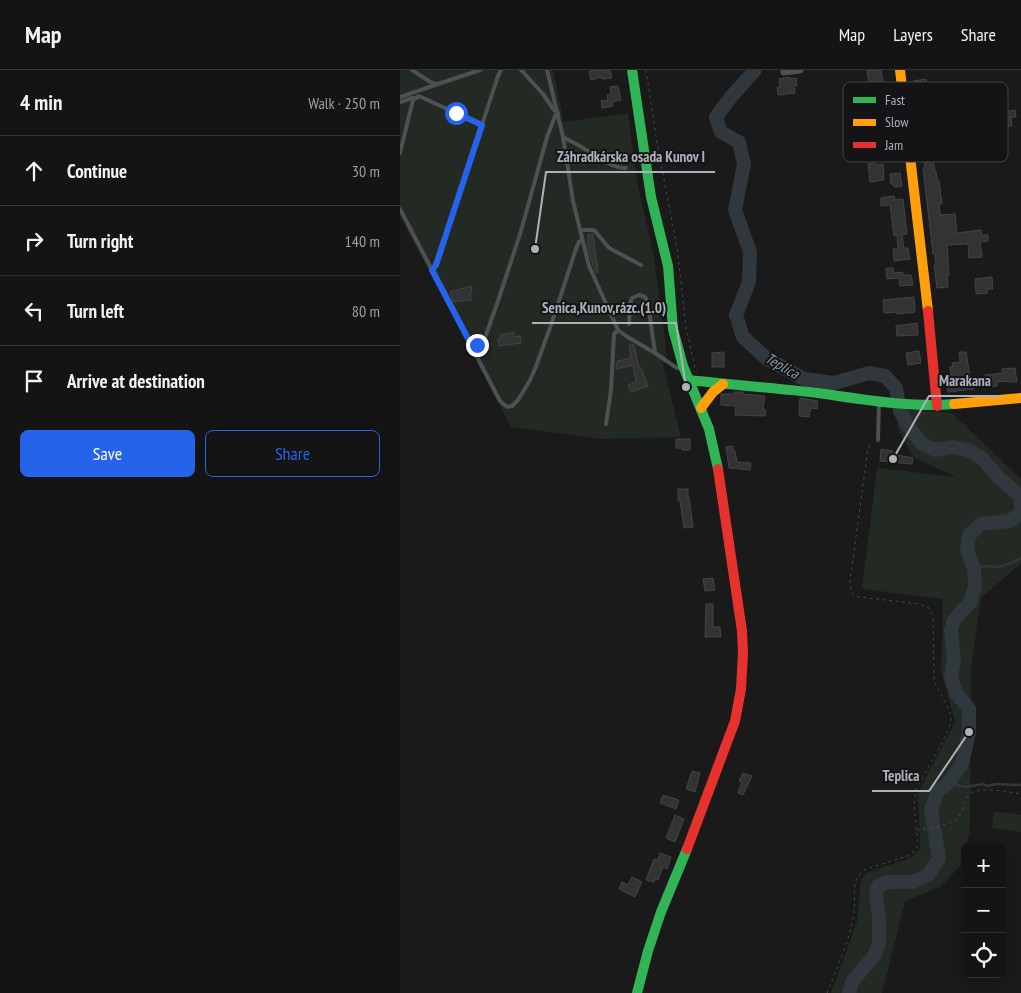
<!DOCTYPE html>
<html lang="en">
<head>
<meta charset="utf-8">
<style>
  :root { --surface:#141414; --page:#212122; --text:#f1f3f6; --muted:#9d9ea0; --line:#333334; --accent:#2563eb }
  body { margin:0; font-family:"PT Sans Narrow",sans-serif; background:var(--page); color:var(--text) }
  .controls { position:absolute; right:15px; bottom:15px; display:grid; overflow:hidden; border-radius:8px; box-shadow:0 5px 20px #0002 }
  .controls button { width:45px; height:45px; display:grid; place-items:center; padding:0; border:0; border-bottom:1px solid var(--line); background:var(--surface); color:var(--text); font:25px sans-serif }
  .stop { position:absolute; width:15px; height:15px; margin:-11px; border:4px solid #2563eb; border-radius:50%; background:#fff }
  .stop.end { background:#2563eb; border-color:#fff; box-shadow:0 1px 5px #0008 }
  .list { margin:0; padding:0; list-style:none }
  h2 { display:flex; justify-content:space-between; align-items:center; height:65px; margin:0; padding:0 20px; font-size:21px }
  h2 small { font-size:16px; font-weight:400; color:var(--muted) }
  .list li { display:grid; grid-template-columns:32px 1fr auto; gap:15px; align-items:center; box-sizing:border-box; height:70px; padding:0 20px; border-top:1px solid var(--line) }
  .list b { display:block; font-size:19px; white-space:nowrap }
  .list em { font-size:16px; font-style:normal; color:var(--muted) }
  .actions { display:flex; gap:10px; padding:15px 20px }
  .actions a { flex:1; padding:11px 0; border:1px solid var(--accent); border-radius:8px; text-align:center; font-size:18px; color:var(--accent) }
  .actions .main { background:var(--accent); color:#fff }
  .icon { flex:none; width:28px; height:28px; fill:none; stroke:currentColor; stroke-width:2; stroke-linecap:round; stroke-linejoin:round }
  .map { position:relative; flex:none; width:621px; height:923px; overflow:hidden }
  header { display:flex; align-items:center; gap:30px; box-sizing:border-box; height:70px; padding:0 25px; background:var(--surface); border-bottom:1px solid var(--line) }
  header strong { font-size:24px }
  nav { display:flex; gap:28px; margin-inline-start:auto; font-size:18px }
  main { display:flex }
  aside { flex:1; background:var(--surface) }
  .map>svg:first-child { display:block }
  .green { fill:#232923 }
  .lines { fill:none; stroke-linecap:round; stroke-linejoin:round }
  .stream { stroke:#30373d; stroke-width:2.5 }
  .river { stroke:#30373d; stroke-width:14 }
  .building { fill:#333334; stroke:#434446 }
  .path { stroke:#4a4c4e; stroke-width:1; stroke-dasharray:2.5 4; stroke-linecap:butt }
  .lane { stroke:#4f5053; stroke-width:4 }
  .street { stroke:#4f5053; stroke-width:7 }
  .fast { stroke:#30b455; stroke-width:10 }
  .slow { stroke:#ff9f0a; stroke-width:10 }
  .jam { stroke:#e5322d; stroke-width:10 }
  .route { stroke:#2563eb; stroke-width:6 }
  .labels { text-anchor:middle; stroke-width:4; stroke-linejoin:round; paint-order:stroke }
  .water-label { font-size:15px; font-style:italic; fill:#889fb0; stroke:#141416 }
  .key { fill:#141416; stroke:#424347; stroke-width:1 }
  .key-label { font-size:14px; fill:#adb1b9 }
  .leader { fill:none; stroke:#adb1b9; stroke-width:2 }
  .callout-dot { fill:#adb1b9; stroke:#141416; stroke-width:2 }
  .callout-label { font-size:15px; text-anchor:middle; font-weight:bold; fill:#adb1b9; stroke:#141416; stroke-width:4; stroke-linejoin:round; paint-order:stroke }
</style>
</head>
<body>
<header>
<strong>Map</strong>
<nav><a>Map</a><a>Layers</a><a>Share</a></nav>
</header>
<main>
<aside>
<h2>4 min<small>Walk · 250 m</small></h2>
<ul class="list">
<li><svg class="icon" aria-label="ahead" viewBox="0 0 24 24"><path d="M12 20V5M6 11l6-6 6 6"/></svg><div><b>Continue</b></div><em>30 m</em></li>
<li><svg class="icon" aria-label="right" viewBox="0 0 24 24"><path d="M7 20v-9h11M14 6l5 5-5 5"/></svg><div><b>Turn right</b></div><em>140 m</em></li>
<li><svg class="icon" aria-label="left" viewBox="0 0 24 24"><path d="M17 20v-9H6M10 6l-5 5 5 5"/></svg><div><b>Turn left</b></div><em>80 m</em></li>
<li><svg class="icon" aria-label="arrive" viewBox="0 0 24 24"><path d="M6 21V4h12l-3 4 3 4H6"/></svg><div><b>Arrive at destination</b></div></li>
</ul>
<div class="actions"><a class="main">Save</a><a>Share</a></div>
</aside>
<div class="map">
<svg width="621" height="923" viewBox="0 0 621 923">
  <rect width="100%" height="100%" fill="#1a1a1a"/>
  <g class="green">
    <polygon points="0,0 153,0 164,52 228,43 237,112 254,188 267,286 263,294 281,367 204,369 111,357 0,146"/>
    <polygon points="503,339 552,343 621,409 621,493 581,528 571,599 570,761 561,795 540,817 505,831 482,923 431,923 457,852 461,810 467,803 474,800 511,788 517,783 520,777 518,725 523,713 555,652 541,600 543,529 462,519 477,398 556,407 513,387 498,360 497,356 499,342"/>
    <polygon points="594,741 621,745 621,762 592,758"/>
  </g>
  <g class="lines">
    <g class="stream">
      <polyline points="574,499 584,496 598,497 611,493 621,488"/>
      <polyline points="548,713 566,717 583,714 588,716 596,714 621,715"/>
    </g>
    <polyline class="river" points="355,0 331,27 316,47 321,62 339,72 344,94 335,140 350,182 349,212 336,245 343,267 366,288 404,309 434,313 469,303 485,306 496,318 500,341 508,356 522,374 535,380 553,377 568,380 583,389 599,408 621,427 621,443 610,451 581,454 569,465 567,480 574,499 575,516 571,531 554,550 551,560 554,590 551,607 556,623 569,639 569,662 562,694 548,713 538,721 531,739 539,789 528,805 513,812 488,812 478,816 476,824 479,849 479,874 474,886 452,912 449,923"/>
  </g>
  <g class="building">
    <polygon points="195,0 210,0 212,8 202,9 202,7 191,10 189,1"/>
    <polygon points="467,0 481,0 484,18 491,17 499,85 488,86 487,80 485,81 484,77 483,77 479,53 468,54 465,38 479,37 477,23 470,24"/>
    <polygon points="390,7 390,9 396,8 397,16 394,16 395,23 378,25 377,17 380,17 379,9"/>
    <polygon points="526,9 528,29 541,28 541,35 529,36 531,50 558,47 558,54 534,56 535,69 562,66 562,73 559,73 560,83 555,83 556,90 549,91 546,81 536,82 536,88 533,88 535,102 536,102 538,111 539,111 542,134 539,134 540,145 555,144 557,163 581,160 582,165 588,165 588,171 580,172 582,187 569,188 568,174 547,175 549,205 547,205 548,217 537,218 534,195 536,195 535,184 533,184 523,98 525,97 523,82 521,82 518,42 517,42 513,11"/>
    <polygon points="218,16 221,30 212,32 213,36 202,38 201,31 208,30 207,25 211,24 210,17"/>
    <polygon points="615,40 616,47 611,47 612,56 590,58 588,44"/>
    <polygon points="474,93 475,95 483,94 484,110 470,112 468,94"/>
    <polygon points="500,103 502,116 494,117 493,114 491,114 490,104"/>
    <polygon points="494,126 495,130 503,129 507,164 502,165 504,178 508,178 510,189 494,191 493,179 498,179 497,165 494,166 490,135 481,136 481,128"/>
    <polygon points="193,164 196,189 198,194 197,194 198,202 196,203 193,195 188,178 188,165"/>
    <polygon points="486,198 493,198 494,203 503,202 503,205 511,205 513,215 500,216 499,208 487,209"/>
    <polygon points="592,207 593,219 587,219 587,223 576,224 575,209"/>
    <polygon points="71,216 72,223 70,224 71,230 53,232 50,222"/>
    <polygon points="514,227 515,242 497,244 497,242 484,243 483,230"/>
    <polygon points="517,253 518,265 497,266 496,256"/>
    <polygon points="114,262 114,267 120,266 121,273 99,276 98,269 101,269 100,265"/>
    <polygon points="232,274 234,275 239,298 241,298 248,316 231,322 228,315 236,312 233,295 217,299 216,295 216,293 218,292 218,291 231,288 229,275"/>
    <polygon points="519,281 521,293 508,295 506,283"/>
    <polygon points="324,282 324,297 312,297 312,283"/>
    <polygon points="559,282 566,282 571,311 573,311 574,319 548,322 547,312 550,311 550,309 551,309 550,297 553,297 552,293 560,292"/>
    <polygon points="615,298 617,312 609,312 609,311 597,312 597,316 586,317 585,305 603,303 602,299"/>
    <polygon points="334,322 343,322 343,324 365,326 363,339 366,340 365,346 335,345 336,336 321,335 321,324 334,324"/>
    <polygon points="400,328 418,331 417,339 411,338 409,347 399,346"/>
    <polygon points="276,369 290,369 290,380 282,380 282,378 276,378"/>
    <polygon points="333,376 333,381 335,381 337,392 351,393 350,400 329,398 326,377"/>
    <polygon points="481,379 493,381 492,384 513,388 512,394 480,391"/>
    <polygon points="278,419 288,419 288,427 289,427 293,457 284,458 280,431 278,431"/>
    <polygon points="313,508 315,520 305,521 303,509"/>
    <polygon points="306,534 313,534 313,557 320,557 321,567 305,567"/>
    <polygon points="292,701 300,703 295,722 286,719"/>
    <polygon points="343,703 352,706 343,725 338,723 342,712 339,711"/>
    <polygon points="263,725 279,730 276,739 260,733"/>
    <polygon points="275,745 284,749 275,772 266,768"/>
    <polygon points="260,783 271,787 267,799 263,797 258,810 255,809 254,812 246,810 254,789 258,790"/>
    <polygon points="232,807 242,812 235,827 219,819 222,812 228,815"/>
  </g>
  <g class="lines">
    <g class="path">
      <polyline points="246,0 257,73 277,177 286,258 296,302"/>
      <path d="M 517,760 C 528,758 547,756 555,750 C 563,745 563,734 568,726 C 576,715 609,722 621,724"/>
      <path d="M 427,923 C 437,897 451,868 454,841 C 456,826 450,808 466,799 L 508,786 L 515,781 L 518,775 L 514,734 L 516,719 L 540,677 L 549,658 L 551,649 L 550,642 L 534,611 L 533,546 L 529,538 L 520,534 L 459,527 L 455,526 L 451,521 L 450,511 L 468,378 L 472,373"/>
    </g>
    <g class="lane">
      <polyline points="12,0 32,13 38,14 80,0"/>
      <polyline points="101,0 98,6 36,195 32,200 100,331 107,337 112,336 118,330 129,312 135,299 151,255 177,176 179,172 182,170"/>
      <polyline points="147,0 163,67 173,131 189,196 218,260 226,266 255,283 277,298 283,296"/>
      <polyline points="0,27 38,14"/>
      <polyline points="0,32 12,28 14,28"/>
      <path d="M 163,67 C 168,70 173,72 178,75 C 191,82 211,99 226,98"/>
      <polyline points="0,83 13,30 19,26 82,55"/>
      <polyline points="0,139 32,200"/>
      <polyline points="180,160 192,160 195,161 209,178 241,195"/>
      <polyline points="229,254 230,234 232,228 239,225 245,227 248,233 255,283"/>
      <polyline points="73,278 82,272 86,265 98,231 121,161 147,67 155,46 158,43 154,40 143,24 121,0"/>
      <polyline points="206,354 211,320 214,264 218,260"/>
      <polyline points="478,370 479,332"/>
    </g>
    <polyline class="street" points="384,2 400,0"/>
    <g class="fast">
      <polyline points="232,0 251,127 268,196 273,259 283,296 309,359 318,399"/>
      <path d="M 289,310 C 332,315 375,318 418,323 C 461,329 511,338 554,334"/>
      <polyline points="237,923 248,881 261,842 287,779"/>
    </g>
    <g class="slow">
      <polyline points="500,0 528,241"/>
      <polyline points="554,334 621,328"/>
      <polyline points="301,338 313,322 323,314"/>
    </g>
    <g class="jam">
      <polyline points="528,241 537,336"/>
      <polyline points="287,779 335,651 341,619 343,583 342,561 318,399"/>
    </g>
  </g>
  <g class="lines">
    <polyline class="route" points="56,43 82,55 36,195 32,200 73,278 77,275"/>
  </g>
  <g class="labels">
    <g class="water-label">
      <text transform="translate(382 296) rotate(30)" y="5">Teplica</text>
    </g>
  </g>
  <rect x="443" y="12" width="165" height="80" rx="8" class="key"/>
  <rect x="453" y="27" width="23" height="6" fill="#30b455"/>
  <rect x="453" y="49" width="23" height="7" fill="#ff9f0a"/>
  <rect x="453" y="72" width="23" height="6" fill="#e5322d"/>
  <g class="key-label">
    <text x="485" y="35">Fast</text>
    <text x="485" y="57">Slow</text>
    <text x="485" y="80">Jam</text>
  </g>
  <path class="leader" d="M135 179L146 102H315M286 317L276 253H132M493 389L529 326H601M569 662L529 721H472"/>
  <g class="callout-dot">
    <circle cx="135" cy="179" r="5"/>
    <circle cx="286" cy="317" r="5"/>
    <circle cx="493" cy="389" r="5"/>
    <circle cx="569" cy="662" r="5"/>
  </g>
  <g class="callout-label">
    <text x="231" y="92">Záhradkárska osada Kunov I</text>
    <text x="204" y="243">Senica,Kunov,rázc.(1.0)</text>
    <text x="565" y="316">Marakana</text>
    <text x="501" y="711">Teplica</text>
  </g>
</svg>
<div class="controls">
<button>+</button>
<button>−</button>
<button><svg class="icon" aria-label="locate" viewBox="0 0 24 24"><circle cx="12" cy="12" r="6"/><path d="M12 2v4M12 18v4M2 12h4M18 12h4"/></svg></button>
</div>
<div class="stop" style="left:56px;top:43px"></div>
<div class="stop end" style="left:77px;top:275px"></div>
</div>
</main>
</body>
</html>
